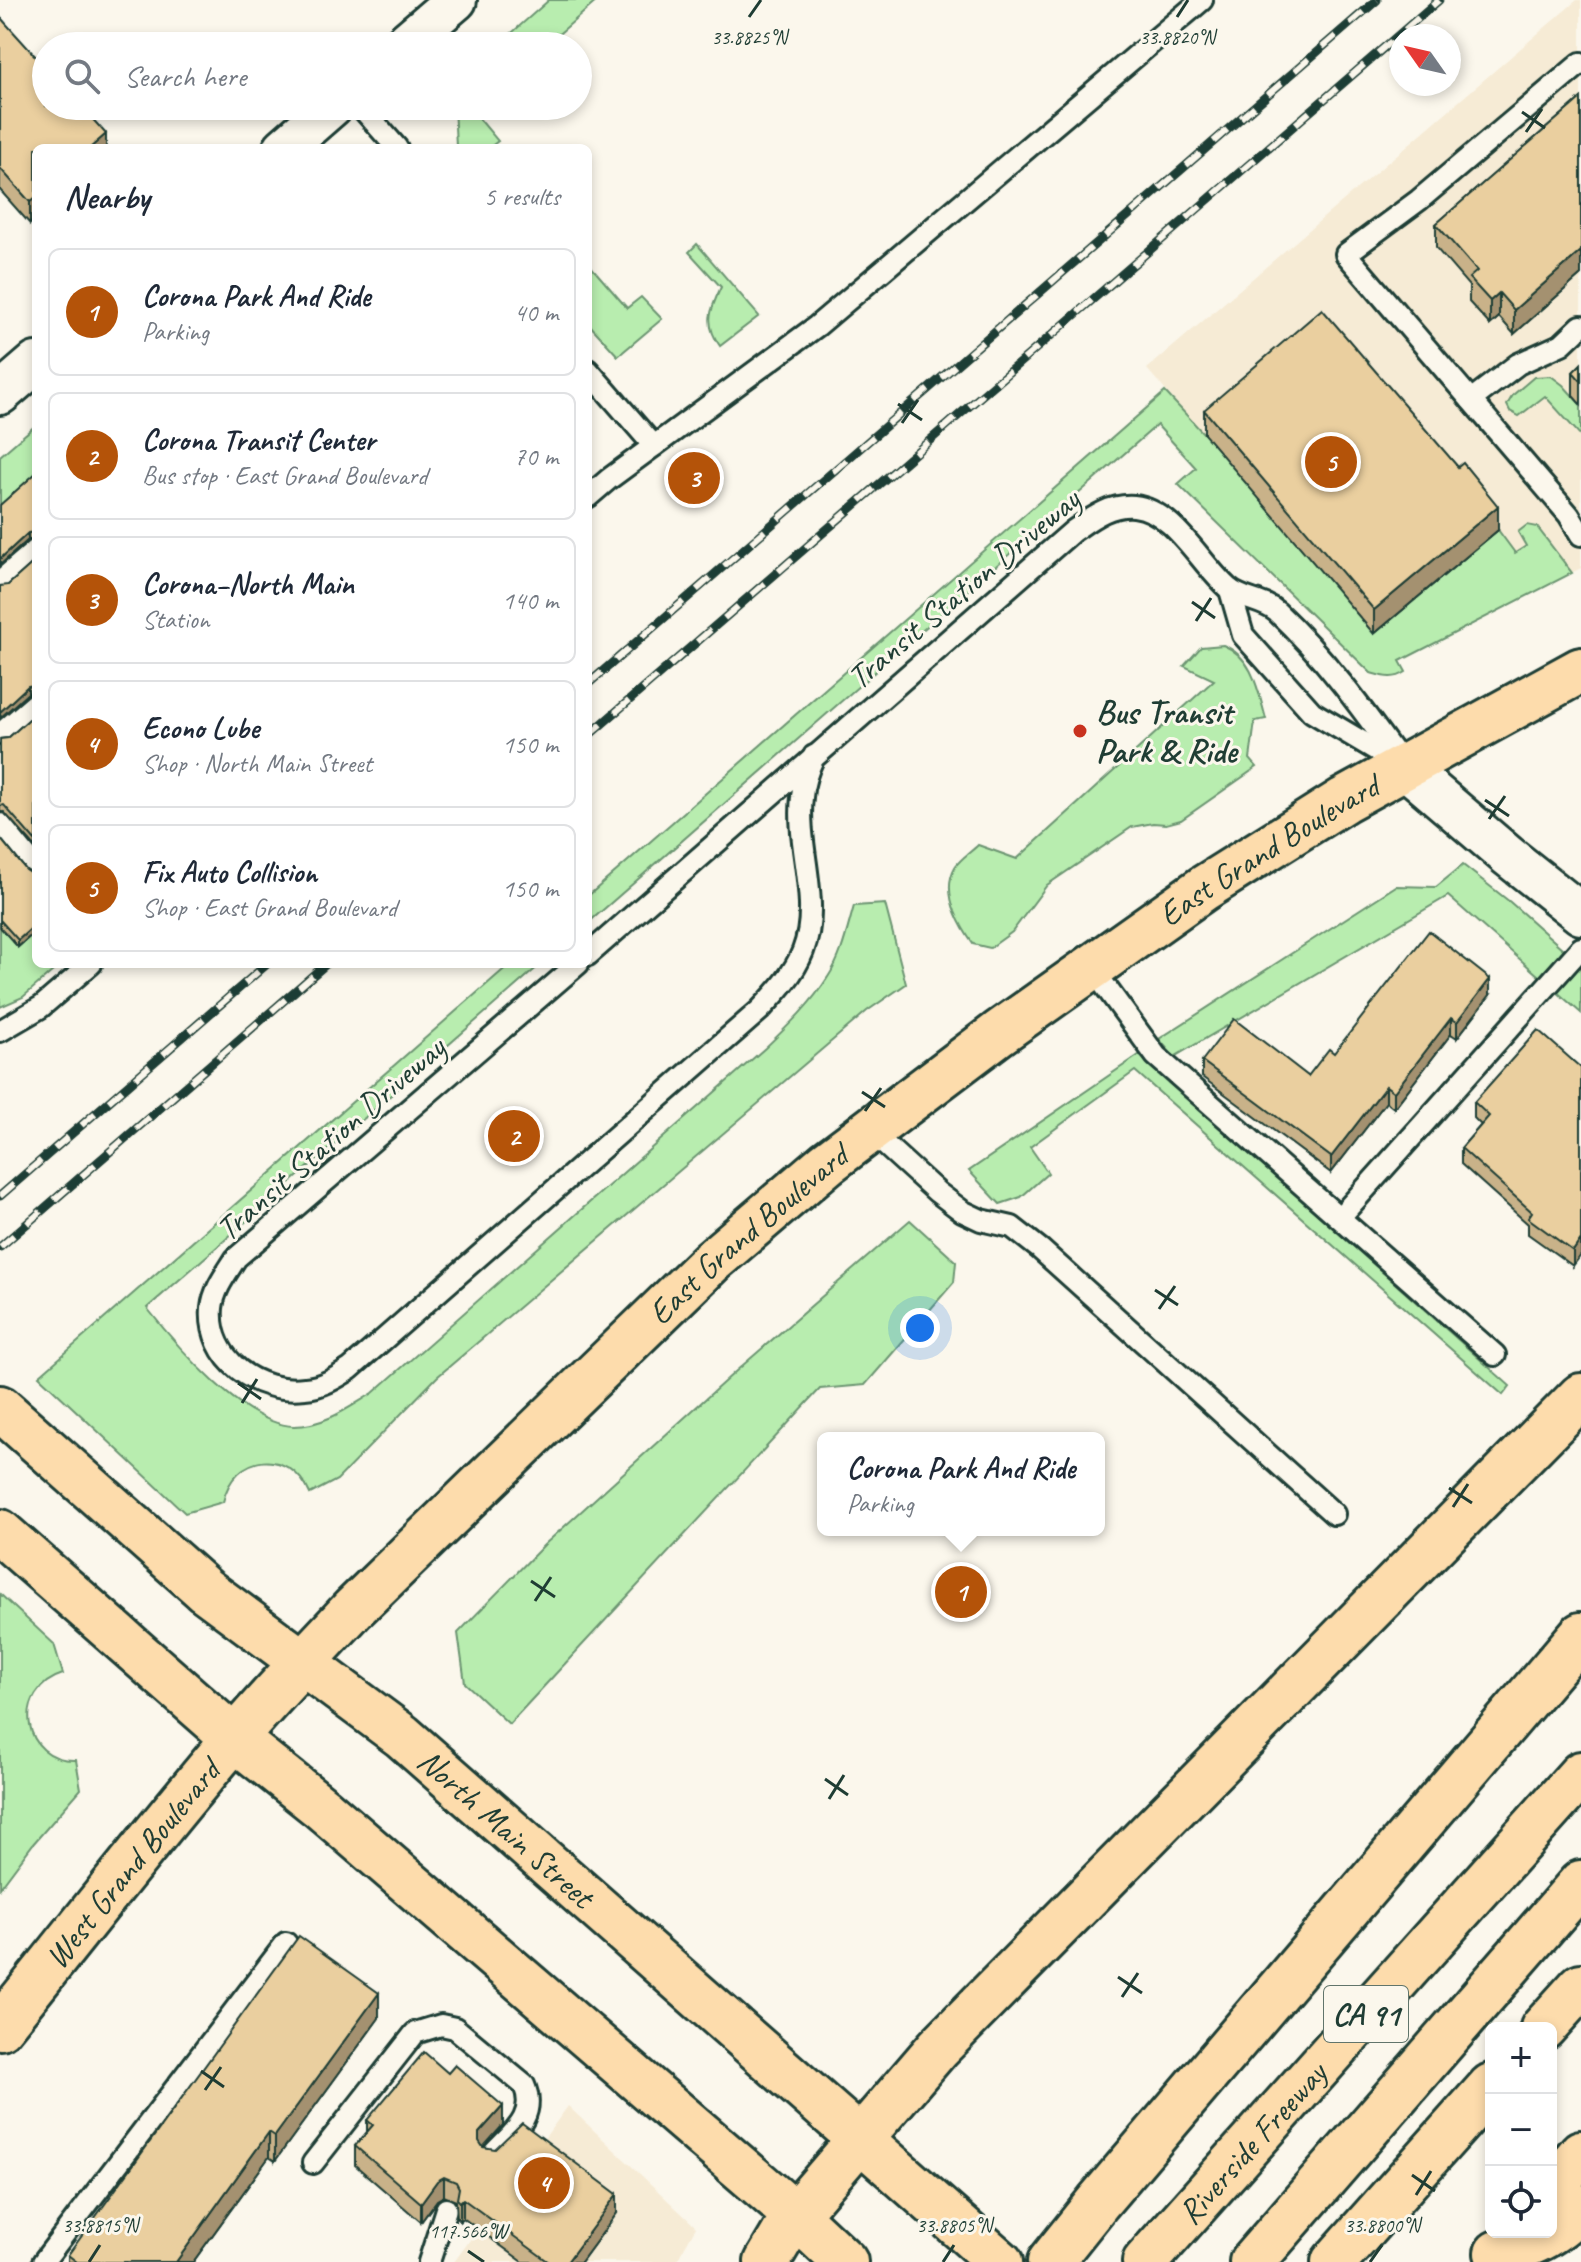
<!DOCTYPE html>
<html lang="en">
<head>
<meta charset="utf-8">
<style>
  :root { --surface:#fff; --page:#f6f6f7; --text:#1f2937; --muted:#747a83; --line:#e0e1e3; --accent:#b45309 }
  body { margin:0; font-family:Caveat,sans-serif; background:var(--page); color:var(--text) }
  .controls { position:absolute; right:24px; bottom:24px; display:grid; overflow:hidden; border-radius:12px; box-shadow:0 4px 12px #0003 }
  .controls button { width:72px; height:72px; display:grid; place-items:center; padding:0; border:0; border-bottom:2px solid var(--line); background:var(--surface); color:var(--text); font:40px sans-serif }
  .compass { position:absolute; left:1389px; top:24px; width:72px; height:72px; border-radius:50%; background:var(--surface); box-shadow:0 4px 12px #0003; rotate:304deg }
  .you { position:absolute; left:920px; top:1328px; width:28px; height:28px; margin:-20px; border:6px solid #fff; border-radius:50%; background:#1a73e8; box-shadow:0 0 0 12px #1a73e833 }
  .badge { display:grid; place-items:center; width:52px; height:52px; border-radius:50%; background:var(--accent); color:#fff; font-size:26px; font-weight:700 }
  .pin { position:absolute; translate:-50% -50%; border:4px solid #fff; box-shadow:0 2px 8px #0006 }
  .popup { position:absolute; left:817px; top:1432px; width:288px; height:104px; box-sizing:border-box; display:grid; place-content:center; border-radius:12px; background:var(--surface); filter:drop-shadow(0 2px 6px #0005); font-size:26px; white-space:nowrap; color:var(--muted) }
  .popup b { font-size:30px; color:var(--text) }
  .popup::after { content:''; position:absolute; left:50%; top:100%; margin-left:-16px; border:16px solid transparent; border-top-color:var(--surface) }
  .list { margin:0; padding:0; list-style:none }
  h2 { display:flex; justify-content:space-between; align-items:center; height:104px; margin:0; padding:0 32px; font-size:34px }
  h2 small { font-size:26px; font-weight:400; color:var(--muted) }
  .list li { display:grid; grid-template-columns:52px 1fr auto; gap:24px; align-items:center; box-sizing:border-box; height:128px; margin:0 16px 16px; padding:0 16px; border:2px solid var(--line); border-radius:12px }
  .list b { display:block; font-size:30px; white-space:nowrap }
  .list p { margin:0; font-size:26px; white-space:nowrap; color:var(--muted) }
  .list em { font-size:26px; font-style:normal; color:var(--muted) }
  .icon { flex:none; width:44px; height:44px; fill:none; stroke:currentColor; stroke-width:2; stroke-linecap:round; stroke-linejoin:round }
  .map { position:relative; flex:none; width:1581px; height:2262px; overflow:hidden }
  .search { position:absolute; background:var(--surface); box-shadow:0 4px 12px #0003; left:32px; top:32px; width:560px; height:88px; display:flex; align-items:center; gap:20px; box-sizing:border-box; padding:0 28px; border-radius:44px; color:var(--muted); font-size:30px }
  .panel { position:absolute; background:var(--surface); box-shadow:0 4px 12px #0003; left:32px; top:144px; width:560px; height:824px; border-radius:12px }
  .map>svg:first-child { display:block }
  .built { fill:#f6ebd5 }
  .green { fill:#b8edaf; stroke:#6c9572; stroke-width:2 }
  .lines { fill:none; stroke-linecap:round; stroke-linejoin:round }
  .service-casing { stroke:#1f3d34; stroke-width:26 }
  .minor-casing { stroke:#1f3d34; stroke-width:46 }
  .primary-casing { stroke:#1f3d34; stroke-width:50 }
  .motorway-casing { stroke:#1f3d34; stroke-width:50 }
  .service { stroke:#fbf7ec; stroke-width:20 }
  .minor { stroke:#fbf7ec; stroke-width:40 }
  .primary { stroke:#fddcac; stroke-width:44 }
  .motorway { stroke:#fddcac; stroke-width:44 }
  .rail-casing { stroke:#1f3d34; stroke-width:9 }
  .rail { stroke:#fbf7ec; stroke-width:6; stroke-dasharray:18; stroke-linecap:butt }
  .wall { fill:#c9b289; stroke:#1f3d34; stroke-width:2 }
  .shaded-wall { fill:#a4916f; stroke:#1f3d34; stroke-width:2 }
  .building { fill:#eacf9f; stroke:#1f3d34; stroke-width:2 }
  .ticks { fill:none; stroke:#1f3d34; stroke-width:3 }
  .poi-dot { fill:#c8321e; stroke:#fbf7ec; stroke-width:3 }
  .labels { text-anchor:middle; stroke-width:6; stroke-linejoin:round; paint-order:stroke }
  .shield { fill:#fbf7ec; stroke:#61756b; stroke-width:2 }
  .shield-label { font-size:32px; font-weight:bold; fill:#1f3d34 }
  .street-label { font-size:34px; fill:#1f3d34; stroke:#fbf7ec }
  .poi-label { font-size:34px; font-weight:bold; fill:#1f3d34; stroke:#fbf7ec; text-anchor:start }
  .ticks-label { font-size:20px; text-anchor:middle; fill:#1f3d34; stroke:#fbf7ec; stroke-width:6; stroke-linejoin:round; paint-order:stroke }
</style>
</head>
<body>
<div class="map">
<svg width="1581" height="2262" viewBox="0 0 1581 2262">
  <rect width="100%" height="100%" fill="#fbf7ec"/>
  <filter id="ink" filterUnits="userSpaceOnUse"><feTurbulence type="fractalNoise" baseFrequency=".0125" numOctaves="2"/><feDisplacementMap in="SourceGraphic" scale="16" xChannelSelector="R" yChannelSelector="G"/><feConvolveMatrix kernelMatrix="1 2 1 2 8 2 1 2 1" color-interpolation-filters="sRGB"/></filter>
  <g filter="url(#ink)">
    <g class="built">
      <polygon points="1577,0 1581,0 1581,568 1399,661 1147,369"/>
      <polygon points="568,2106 696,2227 676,2262 454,2262"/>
    </g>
    <g class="green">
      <polygon points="549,0 598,0 545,46 497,46"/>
      <polygon points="454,106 476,106 472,110 498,141 489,148 454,148 456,146"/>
      <path d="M 697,244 L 759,316 L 720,346 C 704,324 710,310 721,287 L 689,252 Z"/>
      <polygon points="588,263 627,308 641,297 662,319 618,356 588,323"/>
      <polygon points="1551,376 1563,385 1581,405 1581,436 1545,396 1519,416 1510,411 1507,405 1513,395 1534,377"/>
      <path d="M 1165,392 L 1204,434 L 1436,581 L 1498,530 L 1515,553 L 1526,546 L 1518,532 L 1527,525 L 1537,527 L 1572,573 L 1400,661 L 1406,672 C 1394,680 1385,677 1371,673 L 1178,484 L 1196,468 L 1157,425 L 588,923 L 588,896 Z"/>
      <polygon points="36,425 36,480 0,512 0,456"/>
      <path d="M 1223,645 C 1253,657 1258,690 1266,719 L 1255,721 L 1250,759 L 1257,767 L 1181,820 L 1166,824 L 1153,823 L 1132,827 L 1047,885 L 1012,932 L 990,948 L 973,944 C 959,924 941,892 955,867 C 960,859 971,852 978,845 L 1017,859 L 1214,680 L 1184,666 L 1201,647 Z"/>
      <polygon points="1463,865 1510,902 1581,965 1581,1013 1448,896 1174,1057 1159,1039 1396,886 1436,887"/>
      <path d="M 885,904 L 906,984 L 867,1011 L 437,1377 L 337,1480 L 310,1494 C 290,1447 234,1452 223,1502 L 185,1513 L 39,1376 L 510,964 L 541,964 L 147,1308 C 176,1345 244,1425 294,1426 C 324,1426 348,1408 373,1393 L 765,1048 C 787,1027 812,1003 828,977 C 842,956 847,930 854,906 Z"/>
      <polygon points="0,927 18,947 36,931 36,964 61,964 23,997 0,1007"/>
      <polygon points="1139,1055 1510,1386 1503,1395 1135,1071 1030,1147 1048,1173 1021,1197 1000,1204 969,1171"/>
      <polygon points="910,1220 956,1262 954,1282 865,1385 820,1389 509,1724 465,1683 458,1633 544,1545 735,1372"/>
      <path d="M 0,1594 L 54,1644 L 63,1674 C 11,1690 22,1762 76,1760 L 81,1789 L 33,1844 L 0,1888 Z"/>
    </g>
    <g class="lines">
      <g class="service-casing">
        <g id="service">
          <polyline points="1581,63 1419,200 1346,254 1569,515 1581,535"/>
          <polyline points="360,106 397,148"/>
          <polyline points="588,370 654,446"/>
          <polyline points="1471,400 1518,364 1562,344 1581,326"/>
          <polyline points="588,497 609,479 817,326 1202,0"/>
          <polyline points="0,581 36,550"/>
          <polyline points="1230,590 1243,635 1312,712 1398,763"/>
          <polyline points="0,734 36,703"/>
          <polyline points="0,824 36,868"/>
          <path d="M 588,955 L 1073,531 C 1092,518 1110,504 1134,506 C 1174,510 1200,564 1228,588 C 1241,600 1264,600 1277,612 C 1326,658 1365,713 1404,767"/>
          <path d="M 578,964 L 236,1258 C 226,1274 214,1289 212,1308 C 208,1360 257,1394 305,1388 C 322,1387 336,1378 350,1369 L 760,1010 C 777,992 794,974 803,951 C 822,902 796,847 802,797 C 803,782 808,769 814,756"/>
          <polyline points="1092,968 1156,1056 1495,1355"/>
          <polyline points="0,1031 41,1007 91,964"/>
          <polyline points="870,1131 937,1192 962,1211 981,1220 1012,1227 1040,1249 1334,1514"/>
          <polyline points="1340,1217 1581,948"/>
          <path d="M 313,2163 L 415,2033 L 441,2025 L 455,2028 L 524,2085 C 538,2117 511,2134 491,2156"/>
          <polyline points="43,2262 286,1943"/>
          <polyline points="429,2262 446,2209"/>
        </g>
      </g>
      <g class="minor-casing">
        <g id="minor">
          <polyline points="402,46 456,0"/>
          <polyline points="284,148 332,106"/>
          <polyline points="0,394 36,363"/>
          <polyline points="1404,767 1508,856 1581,914"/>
        </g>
      </g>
      <g class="primary-casing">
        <g id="primary">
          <path id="s1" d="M 0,1408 L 205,1590 L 402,1736 L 1000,2262"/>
          <polyline points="0,1532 234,1738 322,1808 795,2215 845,2262"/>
          <path id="s2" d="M 0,2027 C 78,1931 153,1833 234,1739 C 272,1694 313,1652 353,1609 L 712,1261 L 827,1163 L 999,1033 L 1204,888 L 1344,800 L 1581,670"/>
        </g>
      </g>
      <g class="motorway-casing">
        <g id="motorway">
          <polyline points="1543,2028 1581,1986"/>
          <polyline points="1551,2189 1581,2153"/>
          <path d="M 1497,2253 C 1531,2247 1557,2232 1581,2207"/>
          <polyline points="767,2262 795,2215 938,2048 1581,1396"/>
          <polyline points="1050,2262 1098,2202 1581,1635"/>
          <path id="s3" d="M 1145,2262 L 1581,1774"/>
          <polyline points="1252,2262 1581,1883"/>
          <polyline points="1334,2262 1491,2086"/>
        </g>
      </g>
      <use href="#service" class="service"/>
      <use href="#minor" class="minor"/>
      <use href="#primary" class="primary"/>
      <use href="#motorway" class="motorway"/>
      <g class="rail-casing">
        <g id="rail">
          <polyline points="588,684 1377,0"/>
          <polyline points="588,736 1439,0"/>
          <polyline points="0,1196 267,964"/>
          <polyline points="0,1247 326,964"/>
        </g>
      </g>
      <use href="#rail" class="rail"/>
    </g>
    <g class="wall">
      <polygon points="0,17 106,148 30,224 0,190"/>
      <polygon points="1581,98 1581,275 1514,334 1499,317 1490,325 1469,302 1469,286 1436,248 1436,224"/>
      <polygon points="1581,364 1581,405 1573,396 1573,372"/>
      <polygon points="1204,410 1498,530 1374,634 1204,434"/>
      <polygon points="36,473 36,538 28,540 0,565"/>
      <polygon points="36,560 36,691 28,693 8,585"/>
      <polygon points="36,713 36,848 4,812 0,812 0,739 8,738"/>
      <polygon points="0,838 26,870 32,874 36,873 36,931 18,947 0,927"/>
      <polygon points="1490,995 1457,1038 1451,1034 1394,1108 1386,1102 1331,1173 1202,1077 1202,1061 1308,1076 1334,1053"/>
      <polygon points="1581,1068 1573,1266 1528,1234 1528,1224 1461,1164 1461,1148 1481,1125 1474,1118 1474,1102"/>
      <polygon points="379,2018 275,2161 269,2157 193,2262 68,2262 68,2255"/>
      <polygon points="367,2120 503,2125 483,2147 617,2213 581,2262 523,2262 463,2218 460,2221 457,2218 456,2201 444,2196 437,2200 421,2222 355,2165 355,2146 367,2133"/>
    </g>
    <g class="shaded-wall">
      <polygon points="106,134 106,148 90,148"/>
      <polygon points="36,197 36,219 30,224 30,202"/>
      <polygon points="1581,251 1581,275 1514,334 1514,310"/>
      <polygon points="1499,293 1499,317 1490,325 1490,301"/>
      <polygon points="1498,506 1498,530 1374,634 1374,610"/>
      <polygon points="28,533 28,540 0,565 0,559"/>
      <polygon points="28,686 28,693 0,718 0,712"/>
      <polygon points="36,924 36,931 18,947 18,940"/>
      <polygon points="1490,979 1490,995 1457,1038 1457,1022"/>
      <polygon points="1451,1018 1451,1034 1394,1108 1394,1092"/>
      <polygon points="1386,1086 1386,1102 1331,1173 1331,1157"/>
      <polygon points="1581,1239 1581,1255 1573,1266 1573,1251"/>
      <polygon points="379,1993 379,2018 275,2161 275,2136"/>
      <polygon points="503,2106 503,2125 479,2152 479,2133"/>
      <polygon points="269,2132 269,2157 193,2262 176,2262"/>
      <polygon points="444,2177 444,2196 437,2200 421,2222 421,2203 437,2181"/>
      <polygon points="617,2194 617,2213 581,2262 567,2262"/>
      <polygon points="463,2199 463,2218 460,2221 460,2202"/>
    </g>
    <g class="building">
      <polygon points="0,17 46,68 46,106 81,106 106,134 90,148 36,148 36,197 30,202 0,168"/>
      <polygon points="1581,98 1581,251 1514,310 1499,293 1490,301 1469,278 1477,271 1436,224"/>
      <polygon points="1322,309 1458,467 1463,463 1498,506 1374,610 1204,410"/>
      <polygon points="1581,364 1581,381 1573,372"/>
      <polygon points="36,473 36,532 28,533 0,559 0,505"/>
      <polygon points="36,560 36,685 28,686 0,712 0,586 8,585"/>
      <polygon points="36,713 36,842 4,805 0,806 0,739 8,738"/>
      <polygon points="0,838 26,870 32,874 36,873 36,924 18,940 0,920"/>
      <polygon points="1429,931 1490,979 1457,1022 1451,1018 1394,1092 1386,1086 1331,1157 1202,1061 1234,1019 1308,1076 1329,1049 1334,1053"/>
      <polygon points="1538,1030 1581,1068 1581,1239 1573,1251 1528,1218 1532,1212 1461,1148 1489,1116 1474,1102"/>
      <polygon points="299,1936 379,1993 275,2136 269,2132 176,2262 77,2262 68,2255"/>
      <polygon points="424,2052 448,2073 455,2065 503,2106 479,2133 479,2141 483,2147 495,2149 522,2123 617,2194 567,2262 549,2262 463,2199 460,2202 457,2199 459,2188 456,2182 444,2177 437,2181 421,2203 355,2146 373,2125 367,2120"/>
    </g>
  </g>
  <path class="ticks" d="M 749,17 L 761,0M 1177,17 L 1188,0M 1522,112 L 1545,128M 1526,132 L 1542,109M 898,404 L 922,420M 902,423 L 918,400M 1192,602 L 1215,618M 1196,621 L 1211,598M 1485,800 L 1509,816M 1489,819 L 1505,796M 862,1092 L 885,1107M 865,1111 L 881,1088M 1155,1290 L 1178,1305M 1159,1309 L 1175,1286M 238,1383 L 261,1399M 242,1403 L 257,1379M 1449,1488 L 1472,1503M 1453,1507 L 1468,1484M 531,1581 L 555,1597M 535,1601 L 551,1577M 825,1779 L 848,1795M 829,1799 L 844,1775M 1118,1977 L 1142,1993M 1122,1997 L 1138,1973M 201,2071 L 224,2087M 205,2090 L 221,2067M 1412,2175 L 1435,2191M 1416,2195 L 1431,2171M 468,2251 L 484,2262M 89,2262 L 100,2245M 943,2262 L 954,2245M 1370,2262 L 1382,2245"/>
  <circle class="poi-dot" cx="1080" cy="731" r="8"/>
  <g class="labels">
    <rect class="shield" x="1324" y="1986" width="84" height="56" rx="6"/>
    <g class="shield-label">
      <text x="1366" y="2025">CA 91</text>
    </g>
    <g class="street-label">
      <text transform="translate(963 588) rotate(-40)" y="12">Transit Station Driveway</text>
      <text dy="12" stroke="none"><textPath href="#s2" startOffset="1740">East Grand Boulevard</textPath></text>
      <text transform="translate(330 1138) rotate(-41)" y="12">Transit Station Driveway</text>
      <text dy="12" stroke="none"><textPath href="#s2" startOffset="1092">East Grand Boulevard</textPath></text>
      <text dy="12" stroke="none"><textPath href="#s1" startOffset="658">North Main Street</textPath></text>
      <text dy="12" stroke="none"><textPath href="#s2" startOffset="210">West Grand Boulevard</textPath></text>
      <text dy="12" stroke="none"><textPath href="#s3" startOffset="160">Riverside Freeway</textPath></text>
    </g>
    <g class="poi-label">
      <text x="1096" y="723">Bus Transit<tspan x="1096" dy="39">Park &amp; Ride</tspan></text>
    </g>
  </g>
  <g class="ticks-label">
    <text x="749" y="44">33.8825°N</text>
    <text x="1177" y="44">33.8820°N</text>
    <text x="100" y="2232">33.8815°N</text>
    <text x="954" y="2232">33.8805°N</text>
    <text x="1382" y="2232">33.8800°N</text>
    <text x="468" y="2238">117.566°W</text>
  </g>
</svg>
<div class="controls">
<button>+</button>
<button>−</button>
<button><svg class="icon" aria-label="locate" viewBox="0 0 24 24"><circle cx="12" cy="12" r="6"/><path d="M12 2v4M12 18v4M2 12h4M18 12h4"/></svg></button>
</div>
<svg class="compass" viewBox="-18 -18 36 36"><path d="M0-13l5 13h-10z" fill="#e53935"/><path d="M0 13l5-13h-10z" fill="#747a83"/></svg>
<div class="you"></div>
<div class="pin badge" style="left:961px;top:1592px">1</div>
<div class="popup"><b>Corona Park And Ride</b>Parking</div>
<div class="pin badge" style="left:514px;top:1136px">2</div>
<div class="pin badge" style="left:694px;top:478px">3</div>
<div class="pin badge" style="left:544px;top:2183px">4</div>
<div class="pin badge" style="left:1331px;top:462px">5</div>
<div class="search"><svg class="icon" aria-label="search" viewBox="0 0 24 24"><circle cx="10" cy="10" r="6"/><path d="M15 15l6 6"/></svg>Search here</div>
<section class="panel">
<h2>Nearby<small>5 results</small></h2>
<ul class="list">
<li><span class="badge">1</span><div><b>Corona Park And Ride</b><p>Parking</p></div><em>40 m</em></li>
<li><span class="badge">2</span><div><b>Corona Transit Center</b><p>Bus stop · East Grand Boulevard</p></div><em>70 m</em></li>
<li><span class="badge">3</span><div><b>Corona–North Main</b><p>Station</p></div><em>140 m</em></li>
<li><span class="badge">4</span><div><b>Econo Lube</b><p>Shop · North Main Street</p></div><em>150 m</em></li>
<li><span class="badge">5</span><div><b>Fix Auto Collision</b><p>Shop · East Grand Boulevard</p></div><em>150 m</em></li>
</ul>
</section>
</div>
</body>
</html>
